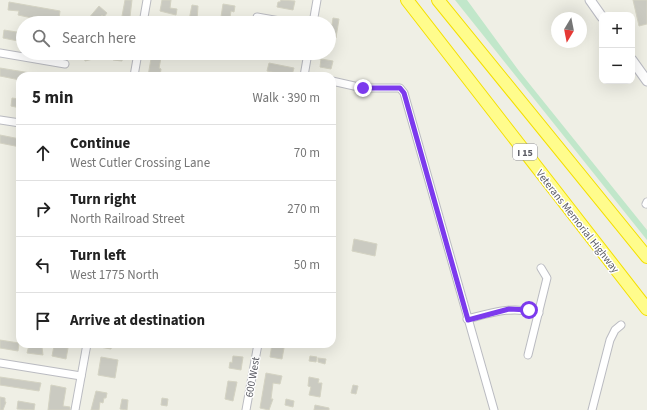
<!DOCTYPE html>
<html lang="en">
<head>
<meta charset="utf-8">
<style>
  :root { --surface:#fff; --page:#f2f2f2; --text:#222; --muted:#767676; --line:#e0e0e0 }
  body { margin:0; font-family:"Source Sans 3",sans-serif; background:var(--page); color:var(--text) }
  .controls { position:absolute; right:12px; top:12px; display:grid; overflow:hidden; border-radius:8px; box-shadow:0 4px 16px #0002 }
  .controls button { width:36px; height:36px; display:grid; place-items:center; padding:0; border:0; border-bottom:1px solid var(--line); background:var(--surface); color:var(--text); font:20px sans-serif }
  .compass { position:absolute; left:551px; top:12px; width:36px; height:36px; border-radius:50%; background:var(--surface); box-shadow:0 4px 16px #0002; rotate:190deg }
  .stop { position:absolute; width:12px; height:12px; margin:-9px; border:3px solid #7c3aed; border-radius:50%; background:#fff }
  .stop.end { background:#7c3aed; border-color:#fff; box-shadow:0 1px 4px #0008 }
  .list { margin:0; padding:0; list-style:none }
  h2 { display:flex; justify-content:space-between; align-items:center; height:52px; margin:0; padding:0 16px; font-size:17px }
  h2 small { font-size:13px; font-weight:400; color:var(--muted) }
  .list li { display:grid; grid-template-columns:26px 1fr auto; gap:12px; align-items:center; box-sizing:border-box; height:56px; padding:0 16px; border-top:1px solid var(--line) }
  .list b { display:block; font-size:15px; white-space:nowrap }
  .list p { margin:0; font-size:13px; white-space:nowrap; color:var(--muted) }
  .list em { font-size:13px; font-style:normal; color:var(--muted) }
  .icon { flex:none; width:22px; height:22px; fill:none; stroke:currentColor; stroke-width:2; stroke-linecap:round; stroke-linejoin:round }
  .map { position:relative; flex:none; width:647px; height:410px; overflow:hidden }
  .search { position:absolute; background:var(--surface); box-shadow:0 4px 16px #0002; left:16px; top:16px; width:320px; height:44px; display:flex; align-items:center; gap:10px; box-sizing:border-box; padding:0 14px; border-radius:22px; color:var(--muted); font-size:15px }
  .panel { position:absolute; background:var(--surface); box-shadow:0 4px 16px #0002; left:16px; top:72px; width:320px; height:276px; border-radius:12px }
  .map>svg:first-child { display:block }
  .green { fill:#c1e7ca }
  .building { fill:#cacac1; stroke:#d4d3c3 }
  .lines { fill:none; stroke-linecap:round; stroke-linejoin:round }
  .street-casing { stroke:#babbc1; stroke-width:9 }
  .secondary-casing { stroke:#babbc3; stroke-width:11 }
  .highway-casing { stroke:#f4e000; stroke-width:14 }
  .street { stroke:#fff; stroke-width:7 }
  .secondary { stroke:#fff; stroke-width:9 }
  .highway { stroke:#fffc8c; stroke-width:12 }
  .route { stroke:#7c3aed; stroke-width:5 }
  .labels { text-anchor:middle; stroke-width:3; stroke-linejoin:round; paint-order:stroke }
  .shield { fill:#fff; stroke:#8e8e94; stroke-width:1 }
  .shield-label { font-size:10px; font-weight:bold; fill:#5d5e66 }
  .street-label { font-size:11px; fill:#5d5e66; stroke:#fff }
</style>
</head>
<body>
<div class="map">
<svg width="647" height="410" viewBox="0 0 647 410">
  <rect width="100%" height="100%" fill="#efefe5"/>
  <polygon class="green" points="455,0 467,0 519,71 647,230 647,240"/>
  <g class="building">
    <polygon points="125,0 132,0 130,17 122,16"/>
    <polygon points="162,0 171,0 170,8 177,9 176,15 160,11"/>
    <polygon points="281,0 295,1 293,10 277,7 278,2 280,2"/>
    <polygon points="633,0 647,0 647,24 639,26"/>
    <polygon points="9,2 60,11 59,19 44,17 44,20 37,19 18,15 19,11 8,10"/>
    <polygon points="223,4 235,6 234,12 231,11 230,18 221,17"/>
    <polygon points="192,5 198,6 197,21 189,20"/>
    <polygon points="99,6 107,13 104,17 102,15 96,23 93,23 88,19"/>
    <polygon points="333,18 339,19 336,38 329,37 329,25 332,25"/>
    <polygon points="4,30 23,33 23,42 3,38"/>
    <polygon points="83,53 91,53 93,59 85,61"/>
    <polygon points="114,53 123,53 122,61 113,60"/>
    <polygon points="152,53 162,53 159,68 161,69 160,76 148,76"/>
    <polygon points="321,59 333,61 331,69 320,67"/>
    <polygon points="269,63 294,68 292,75 289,74 288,75 267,71"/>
    <polygon points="0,68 31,73 30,76 20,76 20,80 0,76"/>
    <polygon points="12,98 20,99 20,108 11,106"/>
    <polygon points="0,135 20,139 20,147 0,143"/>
    <polygon points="354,239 377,244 375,256 352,251"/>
    <polygon points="0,340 19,343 18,351 0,348"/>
    <polygon points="94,344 112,344 111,349 94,346"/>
    <polygon points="272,344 282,344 281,347 284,348 282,359 270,357"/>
    <polygon points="29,345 42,347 43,355 27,353"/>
    <polygon points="54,346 68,348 66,359 52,356"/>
    <polygon points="233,356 243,357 241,370 229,368 230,362 232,363"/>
    <polygon points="310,356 317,357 316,362 309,361"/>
    <polygon points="101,357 118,360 115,378 98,375"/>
    <polygon points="318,358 326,359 325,364 318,362"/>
    <polygon points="266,373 282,376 280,384 273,383 271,399 273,399 269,410 260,408"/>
    <polygon points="0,377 41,383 39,391 0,385"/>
    <polygon points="309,377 319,379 318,383 322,383 320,397 309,395 311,387 308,386"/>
    <polygon points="228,381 237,382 233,401 225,399"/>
    <polygon points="51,385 66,388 63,406 70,407 70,410 48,410"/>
    <polygon points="353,385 358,386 356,394 351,393"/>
    <polygon points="96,391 107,393 106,398 104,398 103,403 100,402 99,410 91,410"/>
    <polygon points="0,397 5,398 5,402 6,402 3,410 0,410"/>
    <polygon points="162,398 168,399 167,406 161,405"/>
    <polygon points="122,399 128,400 127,410 120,409"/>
    <polygon points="286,399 294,401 293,407 285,405"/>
    <polygon points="18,401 35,404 34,410 17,409"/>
    <polygon points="315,405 329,408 329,410 314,410"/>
  </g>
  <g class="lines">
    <g class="street-casing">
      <g id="street">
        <polyline points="257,17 291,23"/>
        <polyline points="143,23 147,0"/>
        <polyline points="313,23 317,0"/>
        <polyline points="0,53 65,64"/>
        <polyline points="134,76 138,53"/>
        <polyline points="304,76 308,53"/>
        <polyline points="332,81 363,88 400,88 404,93 494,410"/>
        <polyline points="0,120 20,123"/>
        <polyline points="646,204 647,202"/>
        <path d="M 467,319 C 494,312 511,306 539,313"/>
        <polyline points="528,355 547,278 541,268"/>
        <polyline points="0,363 81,376"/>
        <polyline points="75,410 87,344"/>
        <polyline points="246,410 258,344"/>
        <polyline points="592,410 610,340 615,330 621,325"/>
      </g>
    </g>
    <g class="secondary-casing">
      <g id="secondary">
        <polyline points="590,0 602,17"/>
        <polyline points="632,60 647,81"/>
      </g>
    </g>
    <g class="highway-casing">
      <g id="highway">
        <polyline points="407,0 647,309"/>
        <polyline points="438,0 647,257"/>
      </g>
    </g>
    <use href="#street" class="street"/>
    <use href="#secondary" class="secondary"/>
    <use href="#highway" class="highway"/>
  </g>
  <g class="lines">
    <polyline class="route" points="363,88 400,88 404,93 468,320 509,309 529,310"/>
  </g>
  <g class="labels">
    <rect class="shield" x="513" y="144" width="24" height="16" rx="3"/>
    <g class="shield-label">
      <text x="525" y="156">I 15</text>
    </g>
    <g class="street-label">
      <text transform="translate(578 221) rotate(52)" y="4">Veterans Memorial Highway</text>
      <text transform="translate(252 377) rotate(-80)" y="4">600 West</text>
    </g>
  </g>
</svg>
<div class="controls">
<button>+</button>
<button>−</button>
</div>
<svg class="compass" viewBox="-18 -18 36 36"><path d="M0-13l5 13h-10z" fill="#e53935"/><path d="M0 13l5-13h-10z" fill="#767676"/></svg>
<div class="stop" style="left:529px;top:310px"></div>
<div class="stop end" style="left:363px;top:88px"></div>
<div class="search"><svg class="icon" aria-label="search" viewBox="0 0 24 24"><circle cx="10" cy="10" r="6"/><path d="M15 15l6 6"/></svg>Search here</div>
<section class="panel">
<h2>5 min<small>Walk · 390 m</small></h2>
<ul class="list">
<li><svg class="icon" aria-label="ahead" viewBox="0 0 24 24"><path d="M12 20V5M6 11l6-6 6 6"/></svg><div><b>Continue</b><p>West Cutler Crossing Lane</p></div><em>70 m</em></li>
<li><svg class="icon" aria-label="right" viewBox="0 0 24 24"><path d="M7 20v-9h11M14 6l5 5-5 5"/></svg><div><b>Turn right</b><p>North Railroad Street</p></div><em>270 m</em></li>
<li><svg class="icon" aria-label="left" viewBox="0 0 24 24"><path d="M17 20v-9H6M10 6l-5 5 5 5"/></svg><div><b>Turn left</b><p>West 1775 North</p></div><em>50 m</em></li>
<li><svg class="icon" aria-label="arrive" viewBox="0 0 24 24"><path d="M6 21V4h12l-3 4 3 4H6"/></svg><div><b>Arrive at destination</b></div></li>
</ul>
</section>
</div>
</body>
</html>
